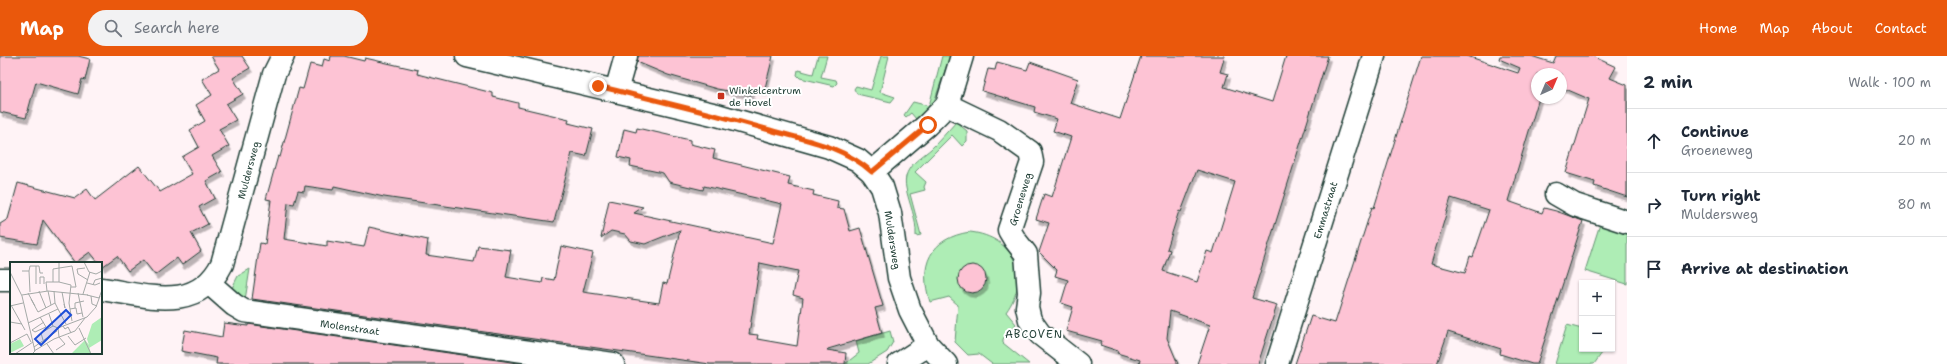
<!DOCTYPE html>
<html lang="en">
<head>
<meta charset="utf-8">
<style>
  :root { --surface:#fff; --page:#f2f2f3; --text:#1f2937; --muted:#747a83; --line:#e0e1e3; --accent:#ea580c }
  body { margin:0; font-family:"Shantell Sans",sans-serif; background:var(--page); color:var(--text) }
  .controls { position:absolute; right:12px; bottom:12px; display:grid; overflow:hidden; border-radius:0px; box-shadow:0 1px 3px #0004 }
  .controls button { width:36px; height:36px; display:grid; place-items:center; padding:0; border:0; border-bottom:1px solid var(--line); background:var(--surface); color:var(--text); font:20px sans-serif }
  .compass { position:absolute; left:1531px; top:12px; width:36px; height:36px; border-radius:50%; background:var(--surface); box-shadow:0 1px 3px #0004; rotate:44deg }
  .stop { position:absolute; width:12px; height:12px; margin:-9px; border:3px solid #ea580c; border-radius:50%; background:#fff }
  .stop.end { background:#ea580c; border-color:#fff; box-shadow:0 1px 4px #0008 }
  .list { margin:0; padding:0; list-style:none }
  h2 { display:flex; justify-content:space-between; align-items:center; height:52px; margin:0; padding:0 16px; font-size:17px }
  h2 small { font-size:13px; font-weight:400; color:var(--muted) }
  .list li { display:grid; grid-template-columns:26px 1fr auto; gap:12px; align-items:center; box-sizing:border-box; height:64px; padding:0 16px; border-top:1px solid var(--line) }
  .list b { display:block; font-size:15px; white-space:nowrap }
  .list p { margin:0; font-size:13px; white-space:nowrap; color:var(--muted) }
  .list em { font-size:13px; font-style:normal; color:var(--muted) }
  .icon { flex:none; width:22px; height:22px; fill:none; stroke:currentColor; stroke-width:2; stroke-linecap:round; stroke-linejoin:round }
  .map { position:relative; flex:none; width:1627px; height:308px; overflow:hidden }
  header { display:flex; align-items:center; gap:24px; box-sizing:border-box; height:56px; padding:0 20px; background:var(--accent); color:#fff }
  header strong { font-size:19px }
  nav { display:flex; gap:22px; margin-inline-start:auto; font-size:14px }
  .search { width:280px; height:36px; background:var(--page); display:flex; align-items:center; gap:10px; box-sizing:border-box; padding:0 14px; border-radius:22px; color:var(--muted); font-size:15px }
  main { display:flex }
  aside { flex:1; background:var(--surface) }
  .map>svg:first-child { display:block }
  .green { fill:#aeedb5; stroke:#669574 }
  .building { fill:#fdc3d4; stroke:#1f3d34; fill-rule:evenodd; filter:url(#shadow) }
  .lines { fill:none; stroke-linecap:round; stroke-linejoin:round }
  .minor-casing { stroke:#1f3d34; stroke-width:25 }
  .minor { stroke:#fff; stroke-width:22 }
  .route { stroke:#ea580c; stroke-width:5 }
  .poi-dot { fill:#c8321e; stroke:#fff; stroke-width:1.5 }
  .labels { text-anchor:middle; stroke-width:4; stroke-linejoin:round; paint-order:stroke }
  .poi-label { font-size:10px; fill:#1f3d34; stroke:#fff; text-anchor:start }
  .street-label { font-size:10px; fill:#1f3d34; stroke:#fff }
  .neighbourhood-label { font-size:11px; letter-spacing:1px; fill:#1f3d34; stroke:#fff }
  .inset-road { fill:none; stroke:#a5aaa8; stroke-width:1 }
  .view { fill:#1d4ed8; fill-opacity:0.15; stroke:#1d4ed8; stroke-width:2 }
  .inset-edge { fill:none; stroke:#1f3d34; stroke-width:2 }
</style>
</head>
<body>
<header>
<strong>Map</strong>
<div class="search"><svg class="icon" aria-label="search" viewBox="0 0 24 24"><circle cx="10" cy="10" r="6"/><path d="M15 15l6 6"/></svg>Search here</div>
<nav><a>Home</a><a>Map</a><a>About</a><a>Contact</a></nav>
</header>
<main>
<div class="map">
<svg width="1627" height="308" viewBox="0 0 1627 308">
  <defs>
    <filter id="shadow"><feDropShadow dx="2.5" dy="4.5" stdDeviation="0" flood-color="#0004"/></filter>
  </defs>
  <rect width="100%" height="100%" fill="#fff3f6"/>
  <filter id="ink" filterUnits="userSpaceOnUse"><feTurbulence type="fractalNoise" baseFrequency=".025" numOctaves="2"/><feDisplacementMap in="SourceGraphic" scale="8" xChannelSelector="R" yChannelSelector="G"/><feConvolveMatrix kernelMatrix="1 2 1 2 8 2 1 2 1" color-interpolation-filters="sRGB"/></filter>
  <g filter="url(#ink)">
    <g class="green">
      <polygon points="818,0 827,0 821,21 836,24 837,27 834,30 800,22 797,19 798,14 813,18"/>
      <polygon points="881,0 889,0 880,36 895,41 891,46 857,38 854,33 856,30 871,34"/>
      <polygon points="942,0 950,0 934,46 916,63 911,57 906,61 904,59 913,46 929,50"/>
      <path d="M 956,66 L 967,75 L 967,85 L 962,90 L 952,79 L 915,116 L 926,126 L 924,131 L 925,134 L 910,138 L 921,179 L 916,180 C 917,163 909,148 906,132 C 902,112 918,104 931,93 C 940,84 948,75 956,66 Z"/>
      <polygon points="1601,165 1627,173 1627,228 1585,215"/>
      <path d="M 970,176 C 1014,181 1032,220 1006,256 L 1016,268 L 1003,283 L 1003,287 L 1029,308 L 992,308 L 979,298 L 968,299 L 955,286 L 958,249 L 949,241 L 930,246 C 918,209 930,182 970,176 Z"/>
      <polygon points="250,213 245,244 242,245 232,232 238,220"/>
      <polygon points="1567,269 1582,273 1582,293 1605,293 1594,308 1555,308"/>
      <polygon points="890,275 893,286 887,296 868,308 845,308 859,297 856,285"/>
    </g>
    <g class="building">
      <polygon points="0,0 78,0 90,3 85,24 82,23 78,38 36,26 26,62 0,56"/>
      <polygon points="211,0 242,0 250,12 233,22 243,38 226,48 236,64 219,73 229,90 212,100 222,116 206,125 215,142 199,151 208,168 191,177 201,195 182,209 177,202 155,219 143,204 128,215 117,200 102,211 101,207 99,207 90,196 75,207 43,164 37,188 0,182 0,168 8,163 18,127 75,142 87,133 95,144 139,110 160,136 192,118 182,101 199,91 190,74 205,65 196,49 212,39 202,23 219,13"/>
      <path d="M 331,0 L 344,0 L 364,5 L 365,2 L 418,14 L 417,18 L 493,37 L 493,41 L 518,47 L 518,51 L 569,63 L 568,67 L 593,73 L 586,100 L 572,97 L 554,166 L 384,141 L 334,130 L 333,134 L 305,130 L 304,136 L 298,135 L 294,148 L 288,147 L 284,183 L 327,190 L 327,185 L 364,191 L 369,171 L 428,184 L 426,199 L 474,206 L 478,190 L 511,194 L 506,221 L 542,227 L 543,222 L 554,224 L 561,190 L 593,197 L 583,236 L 659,247 L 663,227 L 667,228 L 680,174 L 645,188 L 631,185 L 625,178 L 611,175 L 601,182 L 609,144 L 643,151 L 634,157 L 773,187 L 782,148 L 704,130 L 703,134 L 669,126 L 663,117 L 630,110 L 631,104 L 618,101 L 624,73 L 636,76 L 637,72 L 690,84 L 690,88 L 715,94 L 713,102 L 790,121 L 788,129 L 814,135 L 813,139 L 838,145 L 837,152 L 844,153 L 850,175 L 860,172 L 883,250 L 875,252 L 882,277 L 828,293 L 827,294 L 846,297 L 845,308 L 710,308 L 252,243 L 260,187 L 265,188 L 271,144 L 266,143 L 278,100 L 280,101 L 299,32 L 303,33 L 310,8 L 322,11 L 324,3 L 330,5 ZM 760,207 L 798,215 L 793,239 L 803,242 L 797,290 L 757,283 L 758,279 L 749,278 Z"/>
      <polygon points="638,0 773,0 764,36 753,32 751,39 717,33 668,19 637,6"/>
      <path d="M 1141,0 L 1225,0 L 1220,16 L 1228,18 L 1224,31 L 1272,46 L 1286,0 L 1328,0 L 1252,242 L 1277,249 L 1258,308 L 1197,308 L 1210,269 L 1170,255 L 1167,282 L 1178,308 L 1139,308 L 1140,304 L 1117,297 L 1118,295 L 1100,289 L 1102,285 L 1066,275 L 1073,251 L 1061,247 L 1068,224 L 1055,220 L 1057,214 L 1039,196 L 1049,167 L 1036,163 L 1044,138 L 1052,141 L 1071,81 L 1053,75 L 1057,63 L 1034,56 L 1035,51 L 982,35 L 988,13 L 995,14 L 997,6 L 1027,14 L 1030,6 L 1078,23 L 1070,47 L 1120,63 ZM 1197,114 L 1235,126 L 1213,197 L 1207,195 L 1197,226 L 1163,215 L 1170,194 L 1167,193 L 1179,155 L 1181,156 Z"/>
      <path d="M 1421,0 L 1467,0 L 1518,17 L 1520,12 L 1499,3 L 1500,0 L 1531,0 L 1553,7 L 1556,0 L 1592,0 L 1616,11 L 1610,22 L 1627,29 L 1627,141 L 1594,130 L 1595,126 L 1566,117 L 1589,43 L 1561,31 L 1561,18 L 1537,18 L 1537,42 L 1539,42 L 1508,145 L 1542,157 L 1544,152 L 1556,155 L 1583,165 L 1537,308 L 1532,308 L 1500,298 L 1501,293 L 1448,276 L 1437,308 L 1295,308 L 1311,260 L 1335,267 L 1372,151 L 1374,152 ZM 1451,142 L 1489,154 L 1473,201 L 1470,200 L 1465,217 L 1431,208 Z"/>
      <circle cx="972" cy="223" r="14"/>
      <polygon points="224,267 248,270 248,268 525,308 216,308 217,302 181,295 185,274 222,281"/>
    </g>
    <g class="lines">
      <g class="minor-casing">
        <g id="minor">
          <polyline points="467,0 717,59 829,91 858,104 872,116 882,131 890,157 899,222 910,254 928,289 946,308"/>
          <polyline points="616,35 626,0"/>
          <polyline points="947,49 999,74 1030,96 1032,106 1009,174 1015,184 1026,198 1029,237 1027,251 1030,264 1040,278 1078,308"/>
          <polyline points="872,116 927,69 947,49 962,0"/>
          <polyline points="1556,138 1575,149 1627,166"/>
          <polyline points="0,224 11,224"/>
          <polyline points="209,227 234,249 244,255 613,308"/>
          <path d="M 101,233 C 146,239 197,258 222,208 L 274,18 L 283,0"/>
          <polyline points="899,308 928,289"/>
          <polyline points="1277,308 1374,0"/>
        </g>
      </g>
      <use href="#minor" class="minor"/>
    </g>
  </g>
  <g class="lines" filter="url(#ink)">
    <path class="route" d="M 598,30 C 654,44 711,57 766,73 C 805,84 841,89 872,116 L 928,69"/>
  </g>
  <rect class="poi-dot" x="717" y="36" width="8" height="8" rx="2"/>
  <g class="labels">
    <g class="poi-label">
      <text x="729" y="38">Winkelcentrum<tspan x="729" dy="12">de Hovel</tspan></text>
    </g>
    <g class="street-label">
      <text transform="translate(248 114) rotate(-75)" y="4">Muldersweg</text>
      <text transform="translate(1020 143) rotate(-73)" y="4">Groeneweg</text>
      <text transform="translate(1325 154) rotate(-73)" y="4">Emmastraat</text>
      <text transform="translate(893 184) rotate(81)" y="4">Muldersweg</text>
      <text transform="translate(350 271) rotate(8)" y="4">Molenstraat</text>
    </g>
    <g class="neighbourhood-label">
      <text x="1034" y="282">ABCOVEN</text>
    </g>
  </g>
  <g transform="translate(10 206)">
    <rect width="92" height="92" fill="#fff3f6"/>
    <path d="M 92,55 L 92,78 L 79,86 L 79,84 L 81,92 L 61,92 L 75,78 L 79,83 L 77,77 L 82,62 ZM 10,77 L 14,84 L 0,91 L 0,82 Z" fill="#aeedb5"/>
    <path class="inset-road" d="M 49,0 L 49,20 L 61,23 L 59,41 L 62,59M 74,0 L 79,10 L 86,12 L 92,9M 26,4 L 26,22M 75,6 L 67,7 L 68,12 L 78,18M 12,9 L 19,9 L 20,4 L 29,4 L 30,11 L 33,11M 19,9 L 20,30M 0,10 L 12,34 L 25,89 L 22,92M 43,20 L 43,7 L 62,4 L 66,25 L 61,25M 77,21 L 85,23 L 90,21M 30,22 L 30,15 L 34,15 L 34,22M 83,23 L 85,18 L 92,16M 29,29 L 36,46M 37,29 L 36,20 L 49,20M 38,29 L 41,43M 44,29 L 45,41M 52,30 L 55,46 L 54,42M 18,31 L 25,44M 68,31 L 73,55M 73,32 L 80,10M 12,33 L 38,29 L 78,33M 77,33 L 89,36 L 92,28M 81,34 L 82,42 L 87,44M 1,43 L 15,68M 0,44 L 13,41M 65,46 L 65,41 L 74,39M 48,47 L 56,62M 60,47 L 66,46 L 67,52 L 72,51M 39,52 L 43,64M 0,60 L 12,62M 18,61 L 48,47 L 45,41 L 28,50 L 21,37M 53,64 L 55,67 L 58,65 L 61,71M 48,66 L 77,55 L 86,45 L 90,34M 69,66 L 81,92M 22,68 L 25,70 L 36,65 L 30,55M 22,68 L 34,60M 58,74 L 65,83 L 76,76M 33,78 L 31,71 L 43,64 L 48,66M 0,81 L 17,72 L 21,80M 37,82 L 44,92M 24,85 L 47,69M 46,88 L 55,82 L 49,75 L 48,66M 24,89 L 44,77 L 65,69 L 75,56M 5,92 L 23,80"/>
    <path class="view" d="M 56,48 L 61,53 L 31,83 L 25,77 Z"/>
    <rect width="92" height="92" class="inset-edge"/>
  </g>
</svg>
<div class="controls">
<button>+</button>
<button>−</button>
</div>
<svg class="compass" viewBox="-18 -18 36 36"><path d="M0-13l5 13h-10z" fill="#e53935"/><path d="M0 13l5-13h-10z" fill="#747a83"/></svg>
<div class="stop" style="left:928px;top:69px"></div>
<div class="stop end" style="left:598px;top:30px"></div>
</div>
<aside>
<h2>2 min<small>Walk · 100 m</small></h2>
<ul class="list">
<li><svg class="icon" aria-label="ahead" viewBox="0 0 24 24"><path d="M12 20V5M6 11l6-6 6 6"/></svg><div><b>Continue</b><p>Groeneweg</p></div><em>20 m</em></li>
<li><svg class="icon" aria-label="right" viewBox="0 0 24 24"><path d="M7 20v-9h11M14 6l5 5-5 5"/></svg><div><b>Turn right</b><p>Muldersweg</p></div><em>80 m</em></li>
<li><svg class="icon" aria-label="arrive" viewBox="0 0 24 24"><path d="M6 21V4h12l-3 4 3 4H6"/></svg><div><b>Arrive at destination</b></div></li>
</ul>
</aside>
</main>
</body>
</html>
